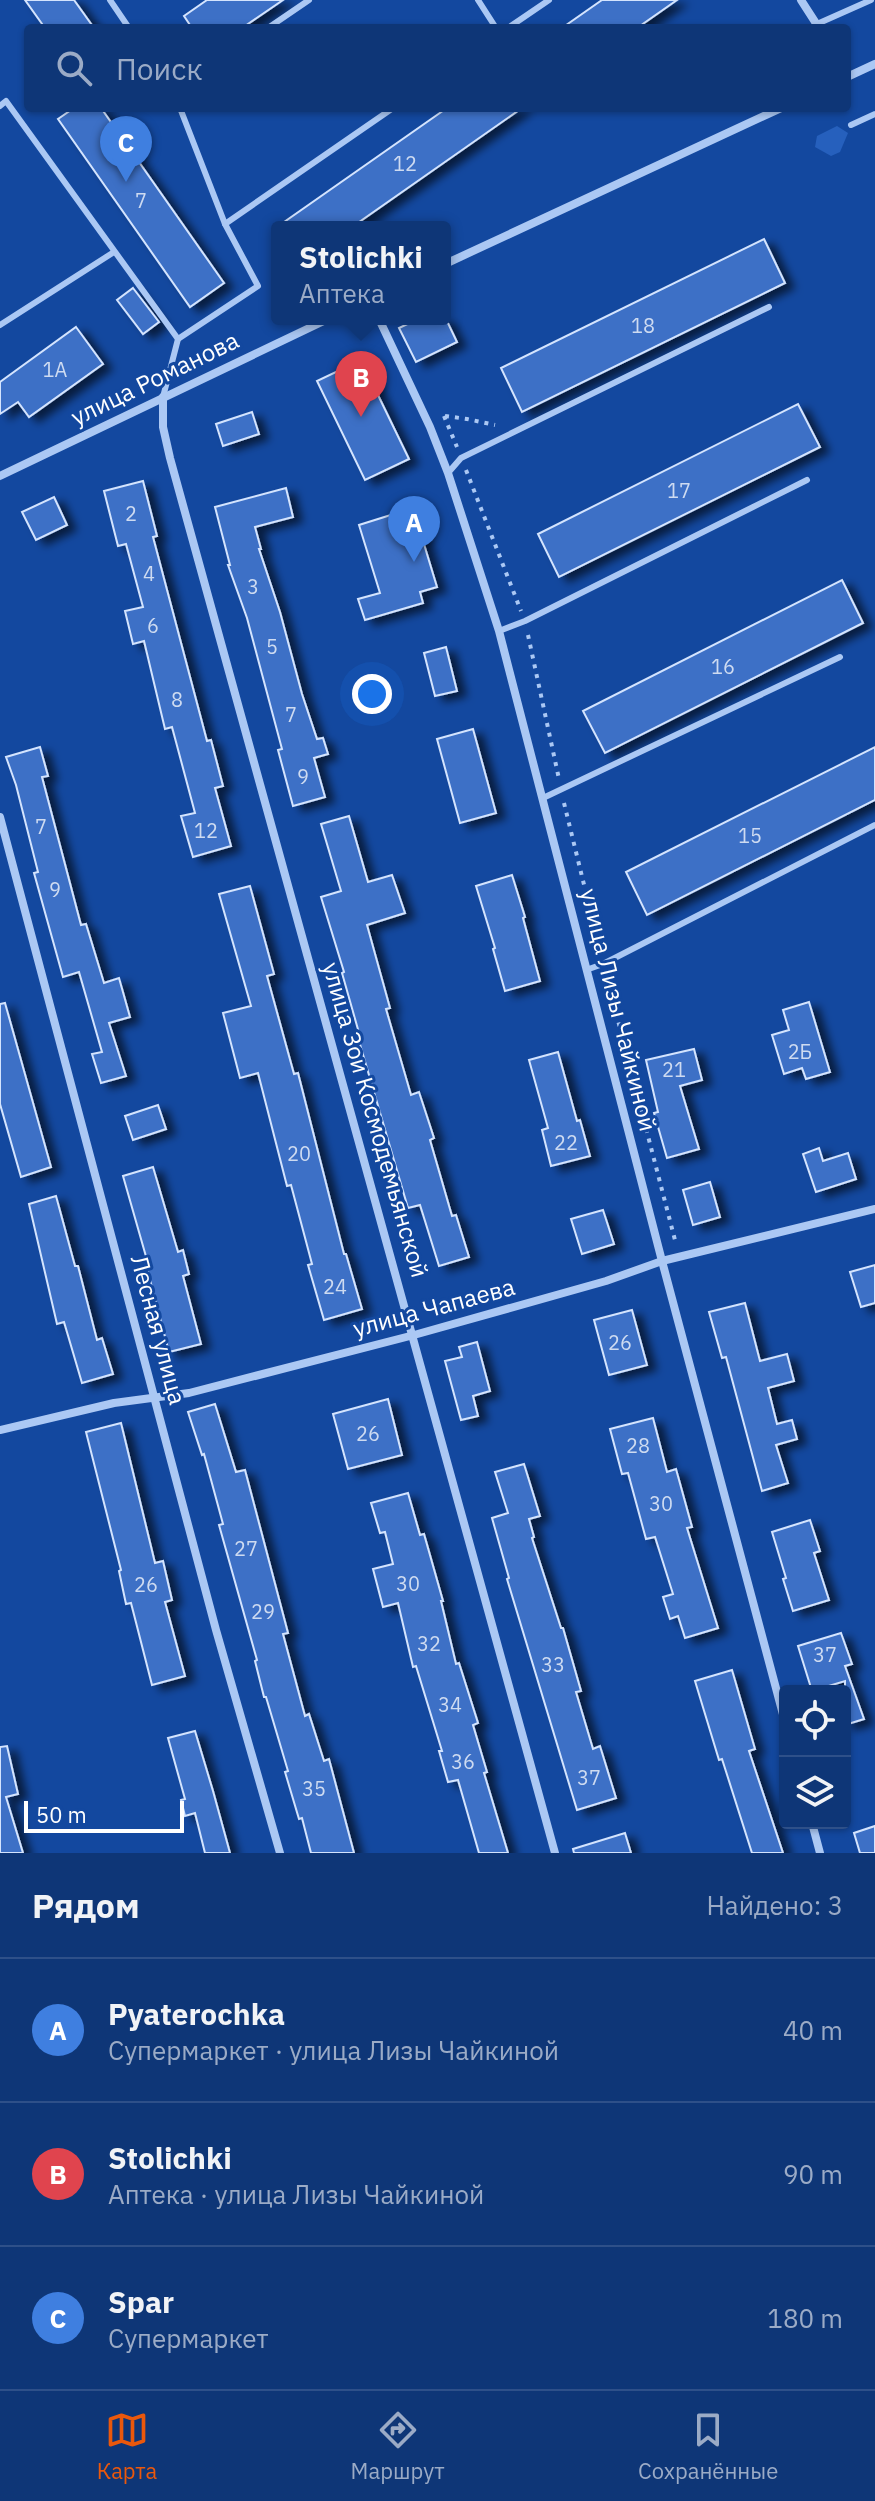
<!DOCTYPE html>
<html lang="ru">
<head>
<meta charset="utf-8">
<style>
  :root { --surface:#0e3677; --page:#1c417f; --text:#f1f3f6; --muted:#9babc6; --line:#2e5089; --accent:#ea580c }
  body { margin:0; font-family:"IBM Plex Sans",sans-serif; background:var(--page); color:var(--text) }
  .controls { position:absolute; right:24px; bottom:24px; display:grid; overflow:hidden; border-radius:8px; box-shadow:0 2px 6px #0004 }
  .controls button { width:72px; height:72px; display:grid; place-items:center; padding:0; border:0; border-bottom:2px solid var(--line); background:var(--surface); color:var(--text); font:40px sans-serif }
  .scale { position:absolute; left:24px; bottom:20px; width:160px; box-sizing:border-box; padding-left:8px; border:4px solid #fff; border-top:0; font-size:22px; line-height:28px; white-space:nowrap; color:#fff; -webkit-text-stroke:6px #13489f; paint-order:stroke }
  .you { position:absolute; left:372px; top:694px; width:28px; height:28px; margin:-20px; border:6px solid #fff; border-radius:50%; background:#1a73e8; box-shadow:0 0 0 12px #1a73e833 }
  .badge { display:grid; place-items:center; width:52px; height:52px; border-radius:50%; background:var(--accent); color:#fff; font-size:26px; font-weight:700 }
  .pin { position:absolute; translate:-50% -66px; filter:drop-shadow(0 2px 4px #0008) }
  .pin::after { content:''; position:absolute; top:42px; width:28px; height:24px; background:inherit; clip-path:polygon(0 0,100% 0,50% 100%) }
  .popup { position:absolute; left:271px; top:221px; width:180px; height:104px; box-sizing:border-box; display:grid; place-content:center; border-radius:8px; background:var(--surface); filter:drop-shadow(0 2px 6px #0005); font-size:26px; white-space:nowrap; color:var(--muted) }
  .popup b { font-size:30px; color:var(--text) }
  .popup::after { content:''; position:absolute; left:50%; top:100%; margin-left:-16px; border:16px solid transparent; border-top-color:var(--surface) }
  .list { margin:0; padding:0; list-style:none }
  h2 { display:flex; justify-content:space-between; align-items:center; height:104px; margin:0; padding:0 32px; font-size:34px }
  h2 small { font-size:26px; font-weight:400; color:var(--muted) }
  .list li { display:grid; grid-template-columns:52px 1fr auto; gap:24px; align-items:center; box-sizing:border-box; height:144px; padding:0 32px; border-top:2px solid var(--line) }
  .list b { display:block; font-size:30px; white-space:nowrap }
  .list p { margin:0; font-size:26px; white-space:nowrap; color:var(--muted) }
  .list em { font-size:26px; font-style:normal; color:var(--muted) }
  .icon { flex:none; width:44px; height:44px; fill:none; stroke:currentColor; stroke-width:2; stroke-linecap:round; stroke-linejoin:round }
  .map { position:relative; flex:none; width:875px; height:1853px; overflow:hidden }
  .search { position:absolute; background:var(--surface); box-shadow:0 2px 6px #0004; left:24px; right:24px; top:24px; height:88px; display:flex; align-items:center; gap:20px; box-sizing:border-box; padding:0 28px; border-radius:8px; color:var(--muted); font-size:30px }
  .sheet { height:536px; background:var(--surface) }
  nav { display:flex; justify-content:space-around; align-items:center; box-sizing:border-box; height:112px; border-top:2px solid var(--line); background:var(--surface); font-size:22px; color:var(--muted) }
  nav a { display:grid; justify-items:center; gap:4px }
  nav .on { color:var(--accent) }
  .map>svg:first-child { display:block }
  .grass { fill:#2660bd }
  .building { fill:#3c70c6; stroke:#d4e4fe; stroke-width:2; filter:url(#shadow) }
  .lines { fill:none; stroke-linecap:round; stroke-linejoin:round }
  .path { stroke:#abc8f4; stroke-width:4; stroke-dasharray:4 6; stroke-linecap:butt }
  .lane { stroke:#abc8f4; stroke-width:6 }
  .street { stroke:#abc8f4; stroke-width:8 }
  .labels { text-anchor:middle; stroke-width:6; stroke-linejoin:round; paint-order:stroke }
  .number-label { font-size:20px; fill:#cedbf1 }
  .street-label { font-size:24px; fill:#fff; stroke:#13489f }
</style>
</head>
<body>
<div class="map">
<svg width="875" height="1853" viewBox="0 0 875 1853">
  <defs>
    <filter id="shadow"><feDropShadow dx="9" dy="5" stdDeviation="4" flood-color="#0009"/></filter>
  </defs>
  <rect width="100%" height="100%" fill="#13489f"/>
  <polygon class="grass" points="837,126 848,133 840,152 831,156 815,147 817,136"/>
  <g class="building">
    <polygon points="25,0 74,0 94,28 45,28"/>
    <polygon points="207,0 283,0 242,28 192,28 184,16"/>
    <polygon points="602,0 677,0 637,28 562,28"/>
    <polygon points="74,108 101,108 224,283 190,307 58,119"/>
    <polygon points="447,108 522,108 352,227 277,227"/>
    <polygon points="764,239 785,283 522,412 501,368"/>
    <polygon points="133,288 159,322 143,334 117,300"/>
    <polygon points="418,319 446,319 457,342 416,362 399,328"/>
    <polygon points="76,327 103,364 29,417 18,402 0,414 0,382"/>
    <polygon points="361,360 409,459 365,480 317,381"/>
    <polygon points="798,404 820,447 559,577 538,534"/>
    <polygon points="252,412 259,434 223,446 216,424"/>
    <polygon points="143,481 157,536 153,537 207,741 211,740 223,786 215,788 231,846 193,857 181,816 195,813 172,727 165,729 144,641 133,644 125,611 143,607 126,544 118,546 104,491"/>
    <polygon points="286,488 293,517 255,527 261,549 259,549 280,612 302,694 317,739 323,738 328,754 314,758 325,797 293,806 278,750 282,749 247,618 228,565 230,565 215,507"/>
    <polygon points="54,497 67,525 36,540 22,512"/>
    <polygon points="413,508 437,587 420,592 423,603 365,620 358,599 380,593 359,525"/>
    <polygon points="842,580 863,623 605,753 583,711"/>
    <polygon points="446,647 457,691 435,696 424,653"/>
    <polygon points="473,729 496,813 460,823 437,739"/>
    <polygon points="40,747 48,776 42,777 81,925 86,924 104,983 119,978 130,1017 109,1023 126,1076 101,1083 92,1054 102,1052 79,972 63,977 34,873 38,872 16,785 6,757"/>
    <polygon points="875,747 875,800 647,915 626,872"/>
    <polygon points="349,816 368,882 392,875 405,913 367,925 390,1008 386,1009 411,1095 419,1092 434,1138 430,1140 452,1216 456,1215 469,1257 439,1266 420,1205 408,1208 359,1041 361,1040 342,973 344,972 321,897 341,891 321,824"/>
    <polygon points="512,875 525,917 523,918 540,981 505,991 493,949 495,948 476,886"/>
    <polygon points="250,886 274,974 267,976 294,1074 298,1073 344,1254 346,1254 362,1309 324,1320 308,1265 312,1264 291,1185 287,1186 258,1073 240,1078 223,1013 251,1006 219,894"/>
    <polygon points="809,1002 830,1072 806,1079 802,1068 784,1074 772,1035 789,1030 783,1010"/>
    <polygon points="5,1003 51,1167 21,1177 0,1104 0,1004"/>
    <polygon points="694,1049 702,1080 680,1086 699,1149 667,1158 654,1113 658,1112 646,1060"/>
    <polygon points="558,1052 577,1121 580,1120 590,1156 551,1166 542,1130 548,1128 529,1060"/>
    <polygon points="158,1105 166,1129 133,1140 125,1116"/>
    <polygon points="819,1148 823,1161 848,1153 856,1179 816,1192 803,1154"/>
    <polygon points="153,1167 178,1252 183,1250 189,1274 183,1276 201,1344 169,1352 145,1261 147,1260 123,1176"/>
    <polygon points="710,1182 720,1217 693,1225 683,1190"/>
    <polygon points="56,1196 75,1266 78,1266 97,1340 102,1338 113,1374 82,1383 64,1322 57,1324 29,1204"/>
    <polygon points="603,1210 614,1244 582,1254 571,1219"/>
    <polygon points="875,1265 875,1303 861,1307 850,1272"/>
    <polygon points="745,1303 760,1361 787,1354 794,1381 768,1388 777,1424 792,1420 797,1439 776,1445 788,1483 762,1491 726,1357 722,1358 709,1312"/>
    <polygon points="632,1310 647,1365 609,1375 594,1320"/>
    <polygon points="477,1342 490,1391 473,1396 478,1416 461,1420 445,1361 462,1357 459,1347"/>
    <polygon points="388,1399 402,1455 348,1469 333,1414"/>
    <polygon points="215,1404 236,1472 245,1470 288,1633 283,1634 305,1716 309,1714 324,1761 329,1759 354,1853 311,1853 302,1818 299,1819 285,1772 288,1771 266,1697 264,1697 255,1661 257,1660 219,1525 223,1524 204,1454 202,1455 188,1412"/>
    <polygon points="653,1418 667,1472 676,1469 692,1527 687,1528 718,1628 685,1638 678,1616 670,1619 663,1597 673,1594 655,1537 646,1539 628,1473 622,1474 610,1429"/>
    <polygon points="121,1423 155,1563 163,1561 172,1600 165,1602 185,1676 152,1685 131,1603 126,1604 119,1571 121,1570 86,1432"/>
    <polygon points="524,1464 540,1516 529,1519 534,1537 532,1538 561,1628 563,1628 581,1691 576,1692 593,1749 600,1746 616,1798 577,1810 507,1579 509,1578 492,1518 508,1513 495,1472"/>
    <polygon points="408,1493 420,1535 424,1534 443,1601 441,1601 456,1664 459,1663 478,1723 473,1725 487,1772 484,1773 508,1853 479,1853 458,1780 448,1782 439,1751 442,1751 416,1666 413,1667 398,1603 383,1607 373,1569 393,1564 385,1532 380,1533 371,1503"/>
    <polygon points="810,1520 820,1551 814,1553 829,1600 793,1611 783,1579 786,1578 772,1532"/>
    <polygon points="841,1633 852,1664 845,1666 864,1719 845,1725 845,1681 812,1691 798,1646"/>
    <polygon points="732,1670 755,1749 749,1751 783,1853 752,1853 722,1759 719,1760 695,1681"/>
    <polygon points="195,1731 213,1791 230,1853 205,1853 195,1813 185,1816 181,1800 185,1799 168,1738"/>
    <polygon points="7,1746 18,1794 6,1797 23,1853 0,1853 0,1747"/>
    <polygon points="875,1826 875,1853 860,1853 854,1833"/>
    <polygon points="625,1833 631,1853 574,1853 573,1849"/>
  </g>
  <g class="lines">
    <g class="path">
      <polyline points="444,416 457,447"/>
      <polyline points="445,416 467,419 495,425"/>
      <polyline points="466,470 521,611"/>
      <polyline points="528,635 559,779"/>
      <polyline points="564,803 600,950"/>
      <polyline points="606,974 676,1244"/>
    </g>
    <g class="lane">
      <polyline points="110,0 129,28"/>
      <polyline points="478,0 496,28"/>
      <polyline points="817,24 871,0"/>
      <polyline points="268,28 309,0"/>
      <polyline points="508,28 549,0"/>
      <polyline points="0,106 6,101 178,339 163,397"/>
      <polyline points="851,125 875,114"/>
      <polyline points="225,224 393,108"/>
      <polyline points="0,325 114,252"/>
      <polyline points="178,339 258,286 225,224 180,108"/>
      <polyline points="448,473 461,458 769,307"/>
      <polyline points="499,631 525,621 807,480"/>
      <polyline points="543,798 840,657"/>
      <polyline points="586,970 603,964 875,825"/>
    </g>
    <g class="street">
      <polyline points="801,0 819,28"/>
      <polyline points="847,77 875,64"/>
      <polyline points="445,264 781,108"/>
      <polyline points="379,319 430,427 448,473 499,631 662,1261 785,1722"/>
      <polyline points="163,397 163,427 170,458 555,1853"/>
      <polyline points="0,476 328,319"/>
      <polyline points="0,817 216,1630 280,1853"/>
      <polyline points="0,1430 114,1403 189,1393 414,1335 606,1281 662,1261 875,1209"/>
      <polyline points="812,1823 820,1853"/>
    </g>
  </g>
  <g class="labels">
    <g class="number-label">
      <text x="405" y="171">12</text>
      <text x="141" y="208">7</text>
      <text x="643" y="333">18</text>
      <text x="55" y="377">1А</text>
      <text x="679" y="498">17</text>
      <text x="131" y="521">2</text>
      <text x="149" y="581">4</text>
      <text x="253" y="594">3</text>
      <text x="153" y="633">6</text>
      <text x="272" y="654">5</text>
      <text x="723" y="674">16</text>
      <text x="177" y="707">8</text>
      <text x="291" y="722">7</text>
      <text x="303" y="784">9</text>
      <text x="41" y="834">7</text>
      <text x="206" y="838">12</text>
      <text x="750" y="843">15</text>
      <text x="55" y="897">9</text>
      <text x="800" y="1059">2Б</text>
      <text x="674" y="1077">21</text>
      <text x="566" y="1150">22</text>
      <text x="299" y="1161">20</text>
      <text x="335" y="1294">24</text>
      <text x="620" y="1350">26</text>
      <text x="368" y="1441">26</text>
      <text x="638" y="1453">28</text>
      <text x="661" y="1511">30</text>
      <text x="246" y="1556">27</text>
      <text x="408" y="1591">30</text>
      <text x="146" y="1592">26</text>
      <text x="263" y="1619">29</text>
      <text x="429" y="1651">32</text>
      <text x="825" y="1662">37</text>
      <text x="553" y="1672">33</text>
      <text x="450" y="1712">34</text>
      <text x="463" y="1769">36</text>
      <text x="589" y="1785">37</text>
      <text x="314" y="1796">35</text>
    </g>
    <g class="street-label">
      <text transform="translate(155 379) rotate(-26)" y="8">улица Романова</text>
      <text transform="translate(618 1010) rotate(76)" y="8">улица Лизы Чайкиной</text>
      <text transform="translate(375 1120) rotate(74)" y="8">улица Зои Космодемьянской</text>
      <text transform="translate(434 1308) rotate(-15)" y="8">улица Чапаева</text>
      <text transform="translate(158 1330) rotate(75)" y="8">Лесная улица</text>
    </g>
  </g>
</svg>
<div class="controls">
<button><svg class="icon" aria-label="locate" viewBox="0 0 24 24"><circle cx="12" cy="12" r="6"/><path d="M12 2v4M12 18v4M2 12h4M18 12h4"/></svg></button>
<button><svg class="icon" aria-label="layers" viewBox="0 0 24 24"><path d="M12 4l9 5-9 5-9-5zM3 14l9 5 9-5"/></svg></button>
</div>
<div class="scale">50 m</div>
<div class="you"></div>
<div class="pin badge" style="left:414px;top:562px;background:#3f7fe0">A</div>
<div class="pin badge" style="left:361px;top:417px;background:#e0444e">B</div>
<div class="popup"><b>Stolichki</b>Аптека</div>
<div class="pin badge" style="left:126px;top:182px;background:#3f7fe0">C</div>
<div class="search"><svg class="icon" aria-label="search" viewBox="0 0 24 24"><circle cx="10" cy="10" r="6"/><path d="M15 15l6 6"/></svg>Поиск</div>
</div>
<section class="sheet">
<h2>Рядом<small>Найдено: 3</small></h2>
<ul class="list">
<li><span class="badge" style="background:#3f7fe0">A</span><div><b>Pyaterochka</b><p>Супермаркет · улица Лизы Чайкиной</p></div><em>40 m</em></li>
<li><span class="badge" style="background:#e0444e">B</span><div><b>Stolichki</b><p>Аптека · улица Лизы Чайкиной</p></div><em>90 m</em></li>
<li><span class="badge" style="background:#3f7fe0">C</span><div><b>Spar</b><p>Супермаркет</p></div><em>180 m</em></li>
</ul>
</section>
<nav>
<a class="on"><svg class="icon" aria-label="map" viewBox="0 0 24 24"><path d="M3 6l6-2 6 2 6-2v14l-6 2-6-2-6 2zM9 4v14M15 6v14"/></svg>Карта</a>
<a><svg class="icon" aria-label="directions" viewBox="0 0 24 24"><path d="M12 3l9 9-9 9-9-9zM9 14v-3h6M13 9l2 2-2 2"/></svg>Маршрут</a>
<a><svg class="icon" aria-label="saved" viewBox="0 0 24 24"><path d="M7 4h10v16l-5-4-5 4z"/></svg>Сохранённые</a>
</nav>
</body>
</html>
